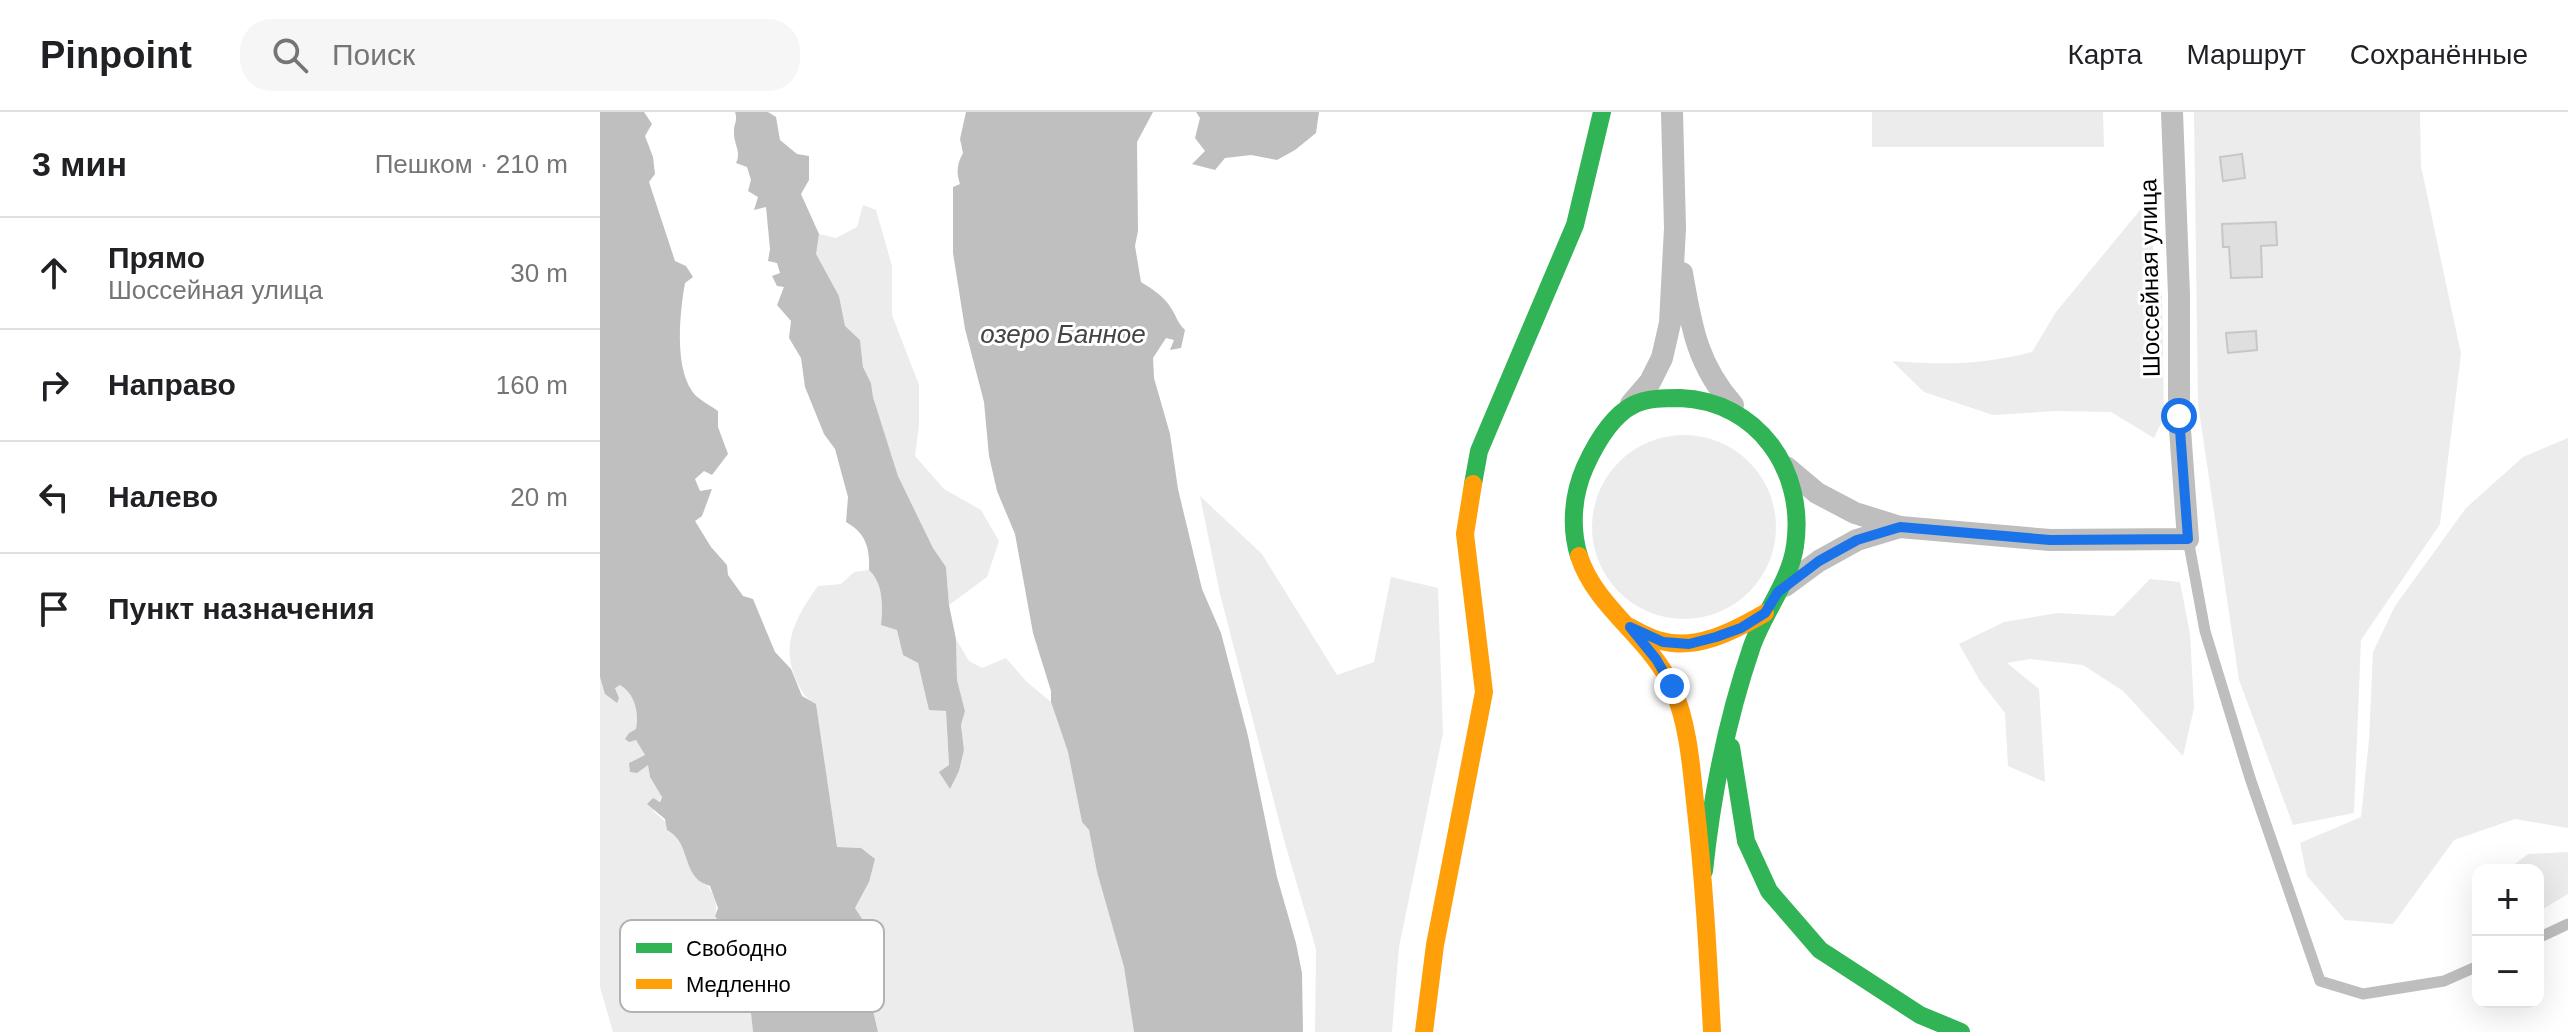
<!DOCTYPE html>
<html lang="ru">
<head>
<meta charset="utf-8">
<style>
  :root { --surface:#fff; --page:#f6f6f6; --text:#202124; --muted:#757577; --line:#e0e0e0 }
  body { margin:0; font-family:Helvetica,sans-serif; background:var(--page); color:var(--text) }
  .controls { position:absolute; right:24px; bottom:24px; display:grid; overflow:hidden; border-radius:16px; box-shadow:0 8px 32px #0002 }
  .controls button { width:72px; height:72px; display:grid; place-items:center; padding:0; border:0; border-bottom:2px solid var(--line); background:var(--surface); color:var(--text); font:40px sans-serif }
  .stop { position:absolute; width:24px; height:24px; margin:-18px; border:6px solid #1a73e8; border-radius:50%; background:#fff }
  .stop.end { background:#1a73e8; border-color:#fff; box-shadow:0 2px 8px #0008 }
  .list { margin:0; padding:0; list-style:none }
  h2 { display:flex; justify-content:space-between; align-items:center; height:104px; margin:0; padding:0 32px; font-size:34px }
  h2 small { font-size:26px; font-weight:400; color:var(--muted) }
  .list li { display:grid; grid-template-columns:52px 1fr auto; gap:24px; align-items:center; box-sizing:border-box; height:112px; padding:0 32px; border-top:2px solid var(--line) }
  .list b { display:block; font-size:30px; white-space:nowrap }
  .list p { margin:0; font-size:26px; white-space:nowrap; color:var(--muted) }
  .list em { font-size:26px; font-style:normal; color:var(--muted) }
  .icon { flex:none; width:44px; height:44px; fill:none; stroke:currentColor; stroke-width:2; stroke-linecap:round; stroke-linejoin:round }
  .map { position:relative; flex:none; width:1968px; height:920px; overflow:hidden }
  header { display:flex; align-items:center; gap:48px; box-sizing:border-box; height:112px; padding:0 40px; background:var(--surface); border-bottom:2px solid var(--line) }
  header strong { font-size:38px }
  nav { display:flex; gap:44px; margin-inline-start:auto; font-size:28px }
  .search { width:560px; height:72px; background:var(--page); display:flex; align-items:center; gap:20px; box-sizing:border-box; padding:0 28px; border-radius:32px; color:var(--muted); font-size:30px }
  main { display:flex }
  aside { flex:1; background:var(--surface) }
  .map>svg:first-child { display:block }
  .green { fill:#ececec }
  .water { fill:#bfbfbf }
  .building { fill:#dfdfdf; stroke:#c7c7c7; stroke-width:2 }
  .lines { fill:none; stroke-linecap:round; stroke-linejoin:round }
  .lane { stroke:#bebebe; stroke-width:11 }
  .street { stroke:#bebebe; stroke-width:22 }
  .fast { stroke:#30b455; stroke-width:18 }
  .slow { stroke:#ff9f0a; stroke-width:18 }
  .route { stroke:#1a73e8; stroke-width:10 }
  .labels { text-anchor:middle; stroke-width:6; stroke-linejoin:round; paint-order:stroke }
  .street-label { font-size:24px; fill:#000; stroke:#fff }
  .water-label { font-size:26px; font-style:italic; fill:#444; stroke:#fff }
  .key { fill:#fff; stroke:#b2b2b2; stroke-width:2 }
  .key-label { font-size:22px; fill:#000 }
</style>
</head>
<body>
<header>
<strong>Pinpoint</strong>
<div class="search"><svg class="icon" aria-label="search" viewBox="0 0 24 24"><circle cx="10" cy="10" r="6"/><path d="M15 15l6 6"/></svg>Поиск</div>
<nav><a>Карта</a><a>Маршрут</a><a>Сохранённые</a></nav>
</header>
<main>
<aside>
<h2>3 мин<small>Пешком · 210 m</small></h2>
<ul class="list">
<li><svg class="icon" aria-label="ahead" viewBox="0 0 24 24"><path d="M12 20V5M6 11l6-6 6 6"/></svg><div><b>Прямо</b><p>Шоссейная улица</p></div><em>30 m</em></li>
<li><svg class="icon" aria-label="right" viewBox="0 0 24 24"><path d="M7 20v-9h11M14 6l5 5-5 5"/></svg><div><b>Направо</b></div><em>160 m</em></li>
<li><svg class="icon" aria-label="left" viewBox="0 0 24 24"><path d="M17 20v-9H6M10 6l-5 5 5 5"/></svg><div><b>Налево</b></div><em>20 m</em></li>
<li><svg class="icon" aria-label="arrive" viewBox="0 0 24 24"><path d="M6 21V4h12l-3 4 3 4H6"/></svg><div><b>Пункт назначения</b></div></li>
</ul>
</aside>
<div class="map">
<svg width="1968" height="920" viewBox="0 0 1968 920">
  <rect width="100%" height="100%" fill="#fff"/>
  <g class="green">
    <polygon points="1272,0 1503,0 1504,35 1272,35"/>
    <polygon points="1594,0 1820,0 1821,54 1861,242 1840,412 1761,528 1754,701 1693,713 1639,568 1598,292"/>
    <path d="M 1545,92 L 1562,185 L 1564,305 L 1554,326 L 1511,300 L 1456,299 L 1393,303 L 1324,280 L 1292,249 C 1346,253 1380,253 1432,240 L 1456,200 Z"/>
    <polygon points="263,93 276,98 292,154 292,203 319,273 319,313 315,344 344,377 381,398 399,429 387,465 349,493 346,455 333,436 298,364 273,285 271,271 263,255 260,228 245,214 239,184 215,141 219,122 236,126 257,115"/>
    <circle cx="1084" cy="415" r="92"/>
    <polygon points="1968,326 1968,716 1915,707 1854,728 1793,812 1745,808 1707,764 1700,731 1761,705 1769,628 1773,540 1795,494 1866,396 1923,345"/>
    <polygon points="600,384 662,442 737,563 774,550 791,465 838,476 843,621 799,835 792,920 715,920 716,837 684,728 620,482"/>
    <path d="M 269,458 C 283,471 283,493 281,512 L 298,518 L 303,543 L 318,551 L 323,570 L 346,599 L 350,676 L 359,659 L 364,638 L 361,613 L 365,599 L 357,568 L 356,527 L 369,549 L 382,556 L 406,546 L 427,570 L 451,590 L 468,640 L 482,710 L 489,718 L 497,760 L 524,855 L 534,920 L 278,920 L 262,851 L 274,825 L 255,796 L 269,770 L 261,736 L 237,735 L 216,593 C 203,584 200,577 194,563 C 181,530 199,500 218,474 L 241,472 L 254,460 Z"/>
    <polygon points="1550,467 1580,470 1590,522 1594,596 1583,644 1523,579 1483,553 1430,547 1407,551 1439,577 1445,670 1408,654 1405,601 1380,569 1359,532 1404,510 1457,501 1514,504"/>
    <path d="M 0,565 L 3,573 L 16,590 L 19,586 L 15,575 L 20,573 C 35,583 39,600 36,617 L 29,621 L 40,633 L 45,643 L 29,651 L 48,652 L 50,665 L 62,684 L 53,699 C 65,708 75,719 82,732 C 85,737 86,744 89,750 C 100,767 121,781 115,804 L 123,816 L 126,840 L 150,892 L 153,920 L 13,920 L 0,875 Z"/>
    <polygon points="1968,740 1968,782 1938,800 1938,758 1907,758 1928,742"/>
  </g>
  <g class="water">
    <path d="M 0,0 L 44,0 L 52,12 L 45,24 L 53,45 L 55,62 L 49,70 L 75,149 L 86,154 L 93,165 L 85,171 C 80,200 74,253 92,279 C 97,287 110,293 118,299 L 118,315 L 128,342 L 112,363 L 104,359 L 95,367 L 100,379 L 112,377 L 102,404 L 95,409 L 111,435 L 127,453 L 128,463 L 143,484 L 153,487 L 175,540 L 191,557 L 202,584 L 216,592 L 237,735 L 261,736 L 275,747 L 269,770 L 255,796 L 274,825 L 262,851 L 278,920 L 153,920 L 150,892 L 133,867 L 123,816 L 115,804 L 118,796 L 110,774 C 106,772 102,771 98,768 C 83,753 88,729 67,718 L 65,707 L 47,692 L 53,686 L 60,690 L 62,685 L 50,665 L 48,653 L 37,661 L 30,660 L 29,651 L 45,643 L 36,628 L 29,630 L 25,627 L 29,621 L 36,617 C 39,600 35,582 20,573 L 15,576 L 19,586 L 17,591 L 5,582 L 0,565 Z"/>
    <path d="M 135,0 L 168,0 L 176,5 L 180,28 L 197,42 L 209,44 L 209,68 L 201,82 L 219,122 L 216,142 L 239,184 L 245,214 L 260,228 L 263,255 L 271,271 L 273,285 L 298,364 L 333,436 L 346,455 L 349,493 L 356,527 L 357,568 L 365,599 L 361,613 L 364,638 L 359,659 L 350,677 L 339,660 L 349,653 L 346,599 L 329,598 L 318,551 L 303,543 L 297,518 L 281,513 C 283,493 283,471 269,458 C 270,436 266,421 246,410 L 248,385 L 235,337 L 224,322 L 205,275 L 201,246 L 189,226 L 191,209 L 177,193 L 184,175 L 177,174 L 172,164 L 180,161 L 177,151 L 168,149 L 170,137 L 166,95 L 154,98 L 158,85 L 148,79 L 151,68 L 147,55 L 136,51 C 142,39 133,32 134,19 C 134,11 138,9 135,0 Z"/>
    <path d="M 366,0 L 553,0 L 537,30 L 538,119 L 535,134 L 541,170 C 551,176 565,185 571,196 C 577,205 577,210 585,218 L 581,236 L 570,238 L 574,228 L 566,226 L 553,246 L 554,266 L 570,322 L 578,377 L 602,477 L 621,521 L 648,624 L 677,765 L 696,831 L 702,861 L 703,920 L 534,920 L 524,855 L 497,760 L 489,718 L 482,710 L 468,640 L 451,590 L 451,579 L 433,521 L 415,422 L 397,379 L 389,344 L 384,290 L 365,217 L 353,141 L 353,75 L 360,72 C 356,60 357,52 363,41 L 360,27 Z"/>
    <polygon points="596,0 719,0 716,21 695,38 677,48 651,43 625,46 615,58 592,52 605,39 595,26 600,6"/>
  </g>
  <g class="building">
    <polygon points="1642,42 1645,66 1623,69 1620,45"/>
    <polygon points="1676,110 1677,133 1661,134 1662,165 1631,166 1629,135 1623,135 1622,112"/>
    <polygon points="1656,219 1657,238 1628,241 1626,221"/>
  </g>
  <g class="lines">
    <g class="lane">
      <polyline points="1588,427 1605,519 1650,666 1720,869 1763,882 1844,869 1878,854"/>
      <polyline points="1938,826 1968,812"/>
    </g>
    <g class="street">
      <path d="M 1082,161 C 1091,213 1097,253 1133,293"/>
      <polyline points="1031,292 1050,270 1062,246 1070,211 1075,116 1072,0"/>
      <polyline points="1186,355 1217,381 1255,401 1300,415 1450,428 1588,427 1579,304 1579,183 1572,0"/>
      <polyline points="1185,474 1219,449 1257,428 1300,415"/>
    </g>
    <g class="fast">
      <polyline points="873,372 879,339 975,113 1002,0"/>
      <path d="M 979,444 C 970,415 973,382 985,355 C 995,333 1010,305 1033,293 C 1047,286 1065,286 1080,286 C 1158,289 1206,359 1195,434 C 1190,469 1164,500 1152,534 C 1127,607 1112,682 1104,759"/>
      <polyline points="1131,635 1146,729 1169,779 1220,838 1320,903 1361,920"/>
    </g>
    <g class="slow">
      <path d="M 979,444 C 996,497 1051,526 1073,577 C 1088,612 1091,652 1095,690 C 1104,766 1108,843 1112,920"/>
      <path d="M 1030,515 C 1039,520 1048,525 1058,528 C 1095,540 1134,519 1165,501"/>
      <polyline points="824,920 835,833 884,580 865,422 873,372"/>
    </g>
  </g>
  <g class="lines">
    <polyline class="route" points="1072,574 1056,547 1030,515 1063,530 1089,532 1116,525 1141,516 1165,501 1178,480 1219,449 1257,428 1300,415 1450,428 1588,427 1579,304"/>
  </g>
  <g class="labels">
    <g class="street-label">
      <text transform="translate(1550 166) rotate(-91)" y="8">Шоссейная улица</text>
    </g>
    <g class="water-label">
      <text x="463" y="231">озеро Банное</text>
    </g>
  </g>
  <rect x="20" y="808" width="264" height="92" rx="12" class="key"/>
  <rect x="36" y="831" width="36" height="10" fill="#30b455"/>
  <rect x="36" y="867" width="36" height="10" fill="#ff9f0a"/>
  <g class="key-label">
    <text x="86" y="844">Свободно</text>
    <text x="86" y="880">Медленно</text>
  </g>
</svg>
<div class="controls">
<button>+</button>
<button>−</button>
</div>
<div class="stop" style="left:1579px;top:304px"></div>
<div class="stop end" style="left:1072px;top:574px"></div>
</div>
</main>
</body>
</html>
